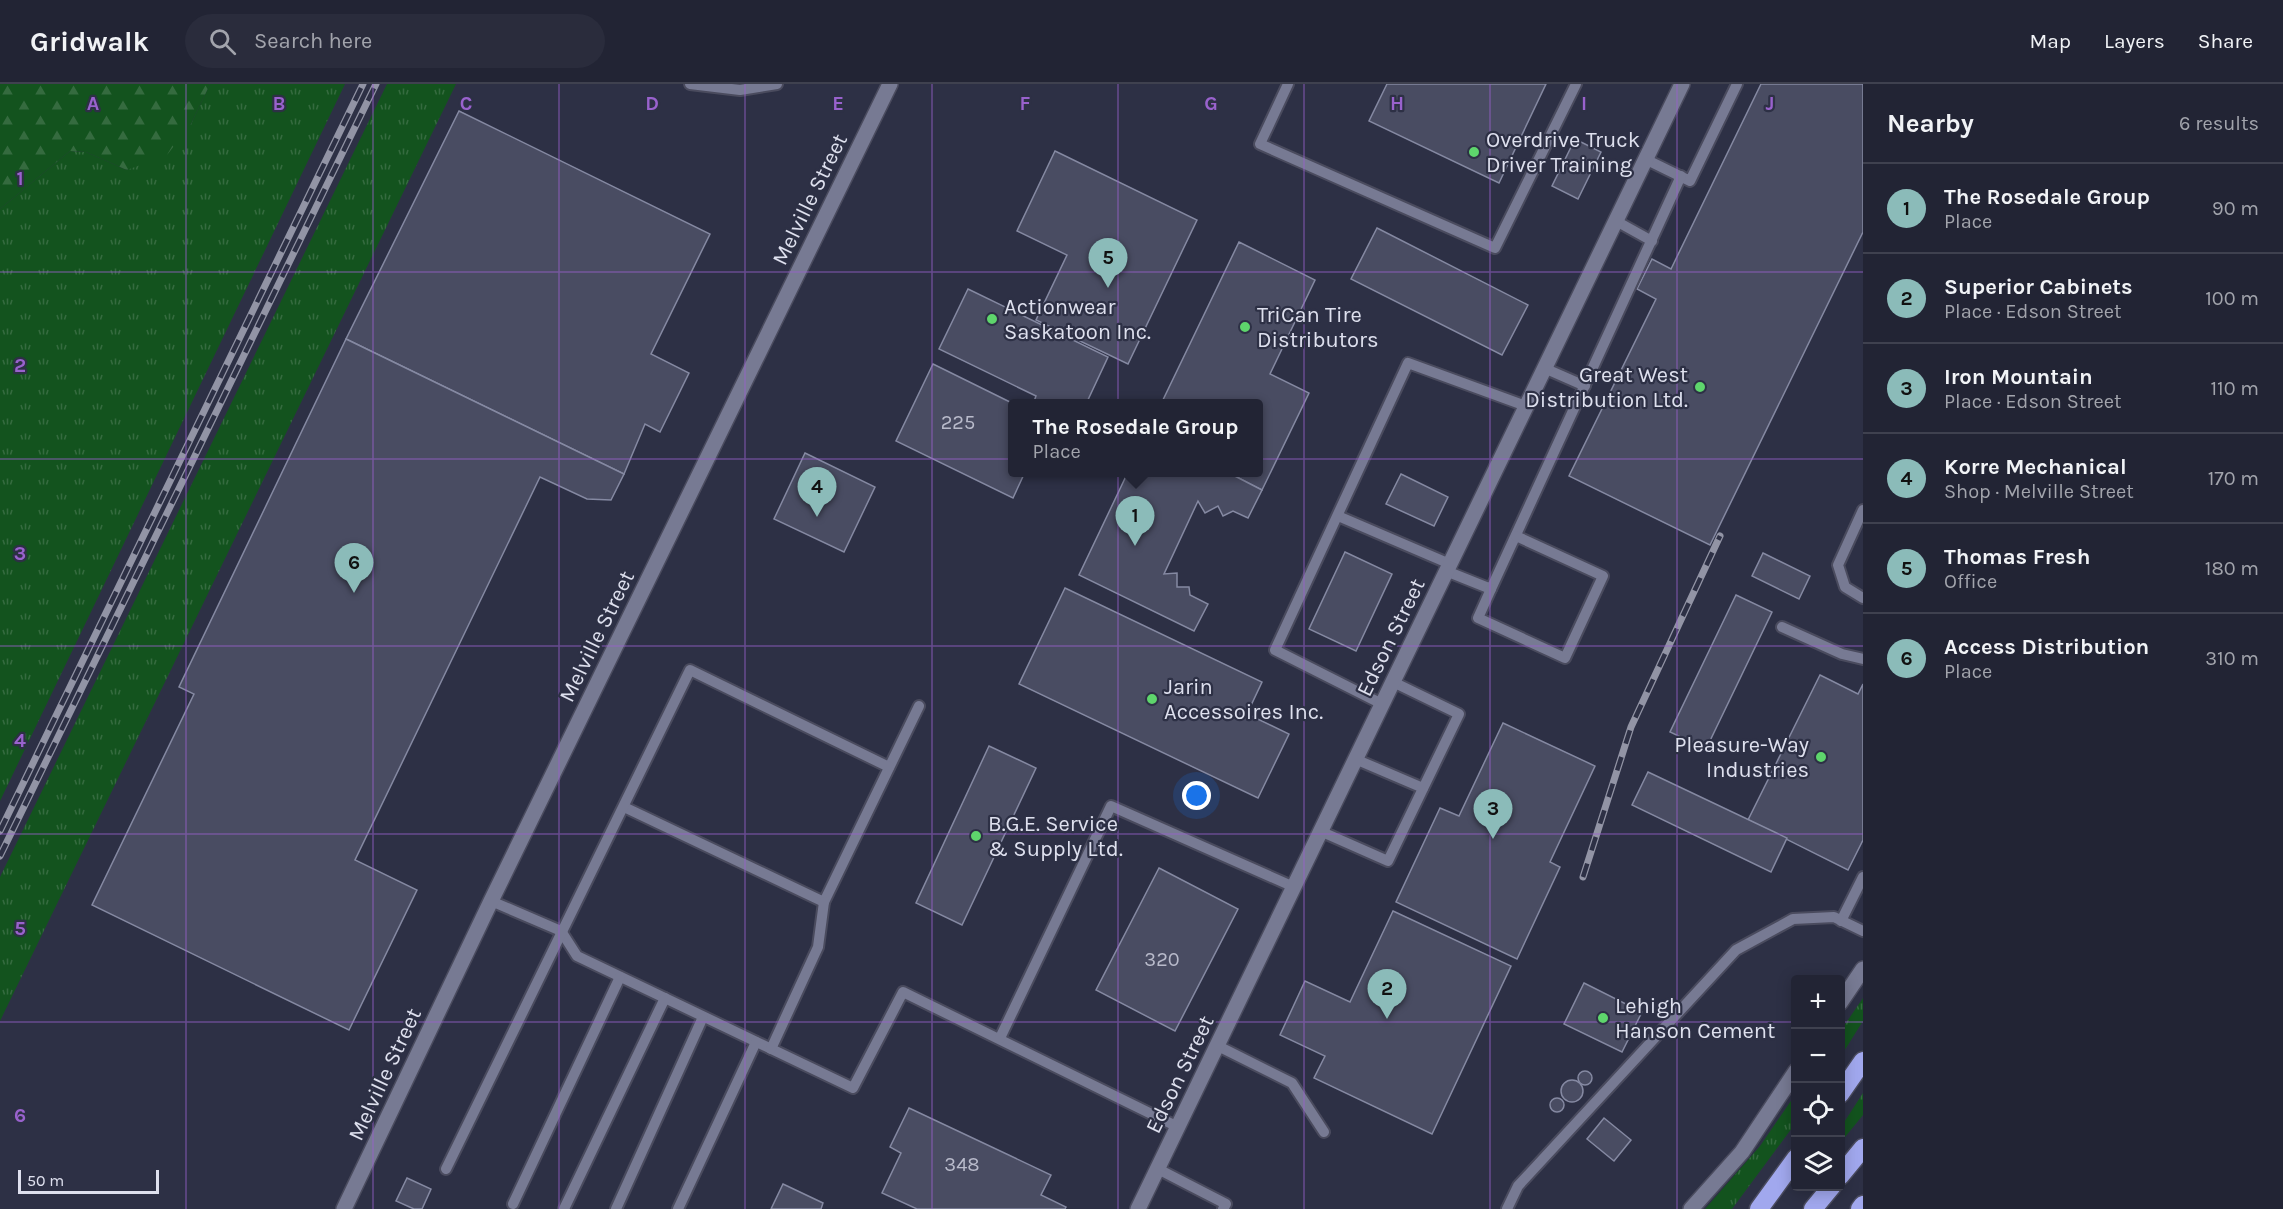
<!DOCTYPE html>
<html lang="en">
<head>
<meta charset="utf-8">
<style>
  :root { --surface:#222434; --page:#2a2c3c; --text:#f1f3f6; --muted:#a2a4ac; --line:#3f414f; --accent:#8bbbb9 }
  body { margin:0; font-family:Karla,sans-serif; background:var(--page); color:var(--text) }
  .controls { position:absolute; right:18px; bottom:18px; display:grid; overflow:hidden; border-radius:6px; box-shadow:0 3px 15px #0003 }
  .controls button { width:54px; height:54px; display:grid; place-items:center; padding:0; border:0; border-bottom:2px solid var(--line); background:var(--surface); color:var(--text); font:30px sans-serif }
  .scale { position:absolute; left:18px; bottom:15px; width:141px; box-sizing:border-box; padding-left:6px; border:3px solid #dee0ee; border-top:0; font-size:16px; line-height:21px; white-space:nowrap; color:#dee0ee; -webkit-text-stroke:4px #2d3045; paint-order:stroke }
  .you { position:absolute; left:1197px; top:712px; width:21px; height:21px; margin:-15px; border:4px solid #fff; border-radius:50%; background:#1a73e8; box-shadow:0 0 0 9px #1a73e833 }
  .badge { display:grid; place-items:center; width:39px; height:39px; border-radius:50%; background:var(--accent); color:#111; font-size:20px; font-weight:700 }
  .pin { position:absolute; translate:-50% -50px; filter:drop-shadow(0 2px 3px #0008) }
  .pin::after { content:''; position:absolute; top:32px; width:21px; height:18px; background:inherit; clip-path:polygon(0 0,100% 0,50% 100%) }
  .popup { position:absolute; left:1008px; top:315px; width:255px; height:78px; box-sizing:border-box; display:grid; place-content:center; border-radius:6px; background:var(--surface); filter:drop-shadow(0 2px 4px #0005); font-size:20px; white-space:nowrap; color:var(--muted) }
  .popup b { font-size:22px; color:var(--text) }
  .popup::after { content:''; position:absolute; left:50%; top:100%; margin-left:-12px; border:12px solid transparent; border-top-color:var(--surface) }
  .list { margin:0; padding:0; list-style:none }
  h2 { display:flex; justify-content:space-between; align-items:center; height:78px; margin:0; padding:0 24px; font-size:26px }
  h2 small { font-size:20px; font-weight:400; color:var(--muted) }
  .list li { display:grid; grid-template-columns:39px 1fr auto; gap:18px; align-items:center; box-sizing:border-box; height:90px; padding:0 24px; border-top:2px solid var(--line) }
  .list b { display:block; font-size:22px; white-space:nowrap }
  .list p { margin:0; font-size:20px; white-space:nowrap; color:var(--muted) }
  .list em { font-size:20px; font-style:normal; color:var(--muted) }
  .icon { flex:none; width:33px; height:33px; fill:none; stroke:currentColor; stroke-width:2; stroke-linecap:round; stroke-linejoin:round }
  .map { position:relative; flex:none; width:1863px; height:1125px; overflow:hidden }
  header { display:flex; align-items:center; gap:36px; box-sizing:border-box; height:84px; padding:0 30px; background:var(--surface); border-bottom:2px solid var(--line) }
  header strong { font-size:28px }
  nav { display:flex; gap:33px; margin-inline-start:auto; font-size:21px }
  .search { width:420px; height:54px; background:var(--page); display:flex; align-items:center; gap:15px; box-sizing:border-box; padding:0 21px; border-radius:33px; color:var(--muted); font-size:22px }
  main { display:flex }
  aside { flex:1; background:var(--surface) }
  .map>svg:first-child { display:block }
  .grass { fill:url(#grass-tufts) }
  .forest { fill:url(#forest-firs) }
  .building { fill:#494c62; stroke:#8589a2; stroke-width:1.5 }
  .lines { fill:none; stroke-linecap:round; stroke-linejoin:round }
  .service-casing { stroke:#4a4b5e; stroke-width:14 }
  .minor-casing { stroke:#4a4b5e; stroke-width:18 }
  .tertiary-casing { stroke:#4a4b5e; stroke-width:18 }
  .motorway-casing { stroke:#4a4b5e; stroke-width:21 }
  .service { stroke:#777a93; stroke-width:10 }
  .minor { stroke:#777a93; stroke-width:15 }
  .tertiary { stroke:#777a93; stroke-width:15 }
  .motorway { stroke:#a1a8ee; stroke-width:18 }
  .rail-casing { stroke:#9294a5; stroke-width:7 }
  .rail { stroke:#2d3045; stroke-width:4.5; stroke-dasharray:14; stroke-linecap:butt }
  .grid { fill:none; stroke:#9962cd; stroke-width:1.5; stroke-opacity:0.55 }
  .poi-dot { fill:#5ed56c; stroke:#2d3045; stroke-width:2 }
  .labels { text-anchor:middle; stroke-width:4.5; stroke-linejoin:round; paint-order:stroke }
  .number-label { font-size:20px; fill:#b9bbcb }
  .poi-label { font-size:22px; fill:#dee0ee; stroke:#2d3045; text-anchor:start }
  .street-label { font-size:22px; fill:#dee0ee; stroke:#2d3045 }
  .grid-label { font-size:20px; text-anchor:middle; font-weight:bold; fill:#9962cd; stroke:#2d3045; stroke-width:4.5; stroke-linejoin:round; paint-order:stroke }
</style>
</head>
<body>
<header>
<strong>Gridwalk</strong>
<div class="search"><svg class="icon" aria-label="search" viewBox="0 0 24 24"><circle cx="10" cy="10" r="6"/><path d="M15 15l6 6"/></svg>Search here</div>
<nav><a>Map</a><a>Layers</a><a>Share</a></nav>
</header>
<main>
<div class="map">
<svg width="1863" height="1125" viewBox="0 0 1863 1125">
  <defs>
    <pattern id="grass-tufts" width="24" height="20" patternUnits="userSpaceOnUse" patternTransform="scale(1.5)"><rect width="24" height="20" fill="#13531e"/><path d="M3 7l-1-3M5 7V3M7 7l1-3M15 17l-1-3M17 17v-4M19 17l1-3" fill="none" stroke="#356b3f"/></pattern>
    <pattern id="forest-firs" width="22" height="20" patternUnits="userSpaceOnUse" patternTransform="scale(1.5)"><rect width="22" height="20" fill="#13531e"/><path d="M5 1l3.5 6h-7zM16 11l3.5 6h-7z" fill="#356b3f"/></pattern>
  </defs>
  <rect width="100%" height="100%" fill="#2d3045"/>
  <g class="grass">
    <polygon points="210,0 345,0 0,717 0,125 70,67 86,68 127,86 191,40"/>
    <polygon points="387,0 456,0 0,937 0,793"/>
    <polygon points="1863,914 1863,937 1841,972 1841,946"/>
    <polygon points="1863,1009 1863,1031 1841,1058 1841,1043"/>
    <polygon points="1795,1011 1795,1040 1732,1125 1705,1125 1760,1062"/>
  </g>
  <polygon class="forest" points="0,0 210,0 191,40 167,71 127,86 86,68 70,67 0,125"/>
  <g class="building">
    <polygon points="1387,0 1546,0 1499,99 1369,37"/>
    <polygon points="1761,0 1863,0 1863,148 1710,461 1569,392 1656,215 1637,205 1652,175 1671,185"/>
    <polygon points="459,27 710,150 651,270 689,289 660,348 645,340 624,390 346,255"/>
    <polygon points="1575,55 1601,68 1578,115 1552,102"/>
    <polygon points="1055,67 1197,136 1128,280 1036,236 1067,171 1017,147"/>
    <polygon points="1377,144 1528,221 1502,271 1351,195"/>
    <polygon points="1239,158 1315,196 1270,290 1309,309 1262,406 1227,388 1258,388 1258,320 1161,320"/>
    <polygon points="968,205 1108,273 1086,320 1033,320 1036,312 939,265"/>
    <polygon points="346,255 624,390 611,416 587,415 540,393 355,776 417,806 349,946 92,821 194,610 179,603"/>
    <polygon points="933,280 1014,320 1012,320 1012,388 1025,388 1013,414 896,357"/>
    <polygon points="805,369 875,403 844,468 774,435"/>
    <polygon points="1128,388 1227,388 1262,406 1248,434 1233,427 1223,432 1218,422 1205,429 1198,417 1164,490 1177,489 1177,503 1189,503 1190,511 1208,520 1194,547 1079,491"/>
    <polygon points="1401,390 1448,413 1434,442 1386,420"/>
    <polygon points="1345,468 1392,490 1356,567 1309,545"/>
    <polygon points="1763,469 1810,492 1799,515 1752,492"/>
    <polygon points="1065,504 1262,598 1247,630 1289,650 1258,714 1019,600"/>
    <polygon points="1736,511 1772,528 1706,665 1670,648"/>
    <polygon points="1820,591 1858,610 1863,600 1863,756 1848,786 1748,736"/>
    <polygon points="1503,639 1595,682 1550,778 1560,783 1517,875 1396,818 1440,724 1459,732"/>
    <polygon points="989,662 1036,684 962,841 916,819"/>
    <polygon points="1648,688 1787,754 1771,788 1632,721"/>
    <polygon points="1159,784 1238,825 1175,947 1096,906"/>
    <polygon points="1393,827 1511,882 1432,1050 1314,994 1325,972 1280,951 1305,897 1350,918"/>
    <polygon points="1584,899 1642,928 1622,968 1564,940"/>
    <circle cx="1585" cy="994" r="7"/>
    <circle cx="1572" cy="1007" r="11"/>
    <circle cx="1557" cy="1021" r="7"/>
    <polygon points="909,1024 1051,1091 1041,1111 1066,1123 1065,1125 917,1125 882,1109 901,1069 890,1063"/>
    <polygon points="1604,1034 1631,1056 1614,1077 1587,1055"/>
    <polygon points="407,1094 431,1105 422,1125 414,1125 396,1117"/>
    <polygon points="783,1100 823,1119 821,1125 771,1125"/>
  </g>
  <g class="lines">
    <g class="service-casing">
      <g id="service">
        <polyline points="690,0 740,6 777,0"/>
        <polyline points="1288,0 1260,60 1495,164 1576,0"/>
        <polyline points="1645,75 1690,97 1737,0"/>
        <polyline points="1616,137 1652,157"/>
        <polyline points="1544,284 1585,302"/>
        <polyline points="1863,426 1838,481 1845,503 1863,514"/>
        <polyline points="1338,432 1450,480"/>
        <polyline points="1446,487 1491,505 1681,92"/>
        <polyline points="1491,505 1478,534 1565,574 1603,492 1516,452"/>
        <polyline points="1782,543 1842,570 1863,575"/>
        <polyline points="1382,620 1275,566 1408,279 1526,322"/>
        <polyline points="1355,675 1423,704"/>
        <polyline points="624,723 824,818 919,622"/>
        <polyline points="1320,747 1388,777 1459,630 1393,598"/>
        <polyline points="491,817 561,847 577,872 853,1004 903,908 1178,1043"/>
        <polyline points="1841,837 1863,793"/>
        <polyline points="1000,954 1111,722 1294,803"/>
        <polyline points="1218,962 1292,999 1324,1048"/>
        <polyline points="771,965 818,863 824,818"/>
        <polyline points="446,1085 690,586 889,683"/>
        <polyline points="1158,1085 1226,1120 1223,1125"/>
        <polyline points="513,1120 620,893"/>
        <polyline points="564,1125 665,914"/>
        <polyline points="616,1125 703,933"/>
        <polyline points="678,1125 756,958"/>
        <polyline points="1507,1125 1518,1102 1736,866 1793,835 1834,833 1863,847"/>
      </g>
    </g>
    <g class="minor-casing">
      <g id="minor">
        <polyline points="1840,919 1863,885"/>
        <polyline points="1138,1125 1682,0"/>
        <polyline points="1691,1125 1742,1068 1796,987"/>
      </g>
    </g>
    <g class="tertiary-casing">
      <polyline id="tertiary" points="344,1125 491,817 890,0"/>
    </g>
    <g class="motorway-casing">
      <g id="motorway">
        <polyline points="1840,1010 1863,977"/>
        <polyline points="1840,1092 1863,1064"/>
        <polyline points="1759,1125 1796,1074"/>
        <polyline points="1813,1125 1832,1102"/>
        <polyline points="1860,1125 1863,1121"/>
      </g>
    </g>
    <use href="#service" class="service"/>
    <use href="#minor" class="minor"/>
    <use href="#tertiary" class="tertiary"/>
    <use href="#motorway" class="motorway"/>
    <g class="rail-casing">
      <g id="rail">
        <polyline points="0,747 363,0"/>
        <polyline points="0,772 376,0"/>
        <polyline points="1583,793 1631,643 1720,452"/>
      </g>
    </g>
    <use href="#rail" class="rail"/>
  </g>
  <path class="grid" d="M 186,0 L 186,1125M 373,0 L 373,1125M 559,0 L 559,1125M 745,0 L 745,1125M 932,0 L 932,1125M 1118,0 L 1118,1125M 1304,0 L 1304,1125M 1490,0 L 1490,1125M 1677,0 L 1677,1125M 0,188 L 1863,188M 0,375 L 1863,375M 0,562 L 1863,562M 0,750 L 1863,750M 0,938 L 1796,938M 1840,938 L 1863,938"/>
  <g class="poi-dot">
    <circle cx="1474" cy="68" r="6"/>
    <circle cx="992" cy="235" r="6"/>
    <circle cx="1245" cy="243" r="6"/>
    <circle cx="1700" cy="303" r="6"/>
    <circle cx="1152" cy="615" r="6"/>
    <circle cx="1821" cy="673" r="6"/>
    <circle cx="976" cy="752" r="6"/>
    <circle cx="1603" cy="934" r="6"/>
  </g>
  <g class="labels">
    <g class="number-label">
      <text x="958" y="345">225</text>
      <text x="1162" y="882">320</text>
      <text x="962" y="1087">348</text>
    </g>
    <g class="poi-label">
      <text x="1486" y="63">Overdrive Truck<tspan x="1486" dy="25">Driver Training</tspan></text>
      <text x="1004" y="230">Actionwear<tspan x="1004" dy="25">Saskatoon Inc.</tspan></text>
      <text x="1257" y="238">TriCan Tire<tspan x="1257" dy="25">Distributors</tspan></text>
      <text x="1688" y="298" text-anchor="end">Great West<tspan x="1688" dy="25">Distribution Ltd.</tspan></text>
      <text x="1164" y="610">Jarin<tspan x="1164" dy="25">Accessoires Inc.</tspan></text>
      <text x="1809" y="668" text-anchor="end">Pleasure-Way<tspan x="1809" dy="25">Industries</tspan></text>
      <text x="988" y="747">B.G.E. Service<tspan x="988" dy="25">&amp; Supply Ltd.</tspan></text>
      <text x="1615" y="929">Lehigh<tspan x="1615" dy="25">Hanson Cement</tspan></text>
    </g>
    <g class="street-label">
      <text transform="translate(809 115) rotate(-64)" y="8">Melville Street</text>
      <text transform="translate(596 552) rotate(-64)" y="8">Melville Street</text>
      <text transform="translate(1390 553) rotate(-64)" y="8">Edson Street</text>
      <text transform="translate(384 990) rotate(-65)" y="8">Melville Street</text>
      <text transform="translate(1179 990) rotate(-64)" y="8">Edson Street</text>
    </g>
  </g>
  <g class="grid-label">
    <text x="93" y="26">A</text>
    <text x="279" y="26">B</text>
    <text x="466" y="26">C</text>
    <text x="652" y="26">D</text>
    <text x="838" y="26">E</text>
    <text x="1025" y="26">F</text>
    <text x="1211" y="26">G</text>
    <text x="1397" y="26">H</text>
    <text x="1584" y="26">I</text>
    <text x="1770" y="26">J</text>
    <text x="20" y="101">1</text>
    <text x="20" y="288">2</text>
    <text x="20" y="476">3</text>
    <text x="20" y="663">4</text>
    <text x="20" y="851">5</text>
    <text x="20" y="1038">6</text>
  </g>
</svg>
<div class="controls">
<button>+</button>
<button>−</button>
<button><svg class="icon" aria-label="locate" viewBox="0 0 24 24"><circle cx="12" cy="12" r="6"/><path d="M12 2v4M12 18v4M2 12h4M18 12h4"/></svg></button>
<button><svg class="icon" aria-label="layers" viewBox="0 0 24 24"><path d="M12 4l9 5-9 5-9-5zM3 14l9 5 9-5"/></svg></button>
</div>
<div class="scale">50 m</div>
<div class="you"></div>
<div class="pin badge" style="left:1135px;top:462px">1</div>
<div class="popup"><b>The Rosedale Group</b>Place</div>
<div class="pin badge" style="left:1387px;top:935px">2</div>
<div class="pin badge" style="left:1493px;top:755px">3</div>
<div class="pin badge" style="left:817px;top:433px">4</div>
<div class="pin badge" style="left:1108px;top:204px">5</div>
<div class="pin badge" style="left:354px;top:509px">6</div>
</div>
<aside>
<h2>Nearby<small>6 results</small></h2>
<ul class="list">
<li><span class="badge">1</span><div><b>The Rosedale Group</b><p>Place</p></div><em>90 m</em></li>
<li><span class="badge">2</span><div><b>Superior Cabinets</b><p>Place · Edson Street</p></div><em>100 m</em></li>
<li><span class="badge">3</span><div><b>Iron Mountain</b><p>Place · Edson Street</p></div><em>110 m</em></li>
<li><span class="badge">4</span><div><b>Korre Mechanical</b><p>Shop · Melville Street</p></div><em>170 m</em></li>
<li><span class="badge">5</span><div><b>Thomas Fresh</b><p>Office</p></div><em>180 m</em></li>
<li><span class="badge">6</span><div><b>Access Distribution</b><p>Place</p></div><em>310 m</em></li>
</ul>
</aside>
</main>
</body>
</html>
